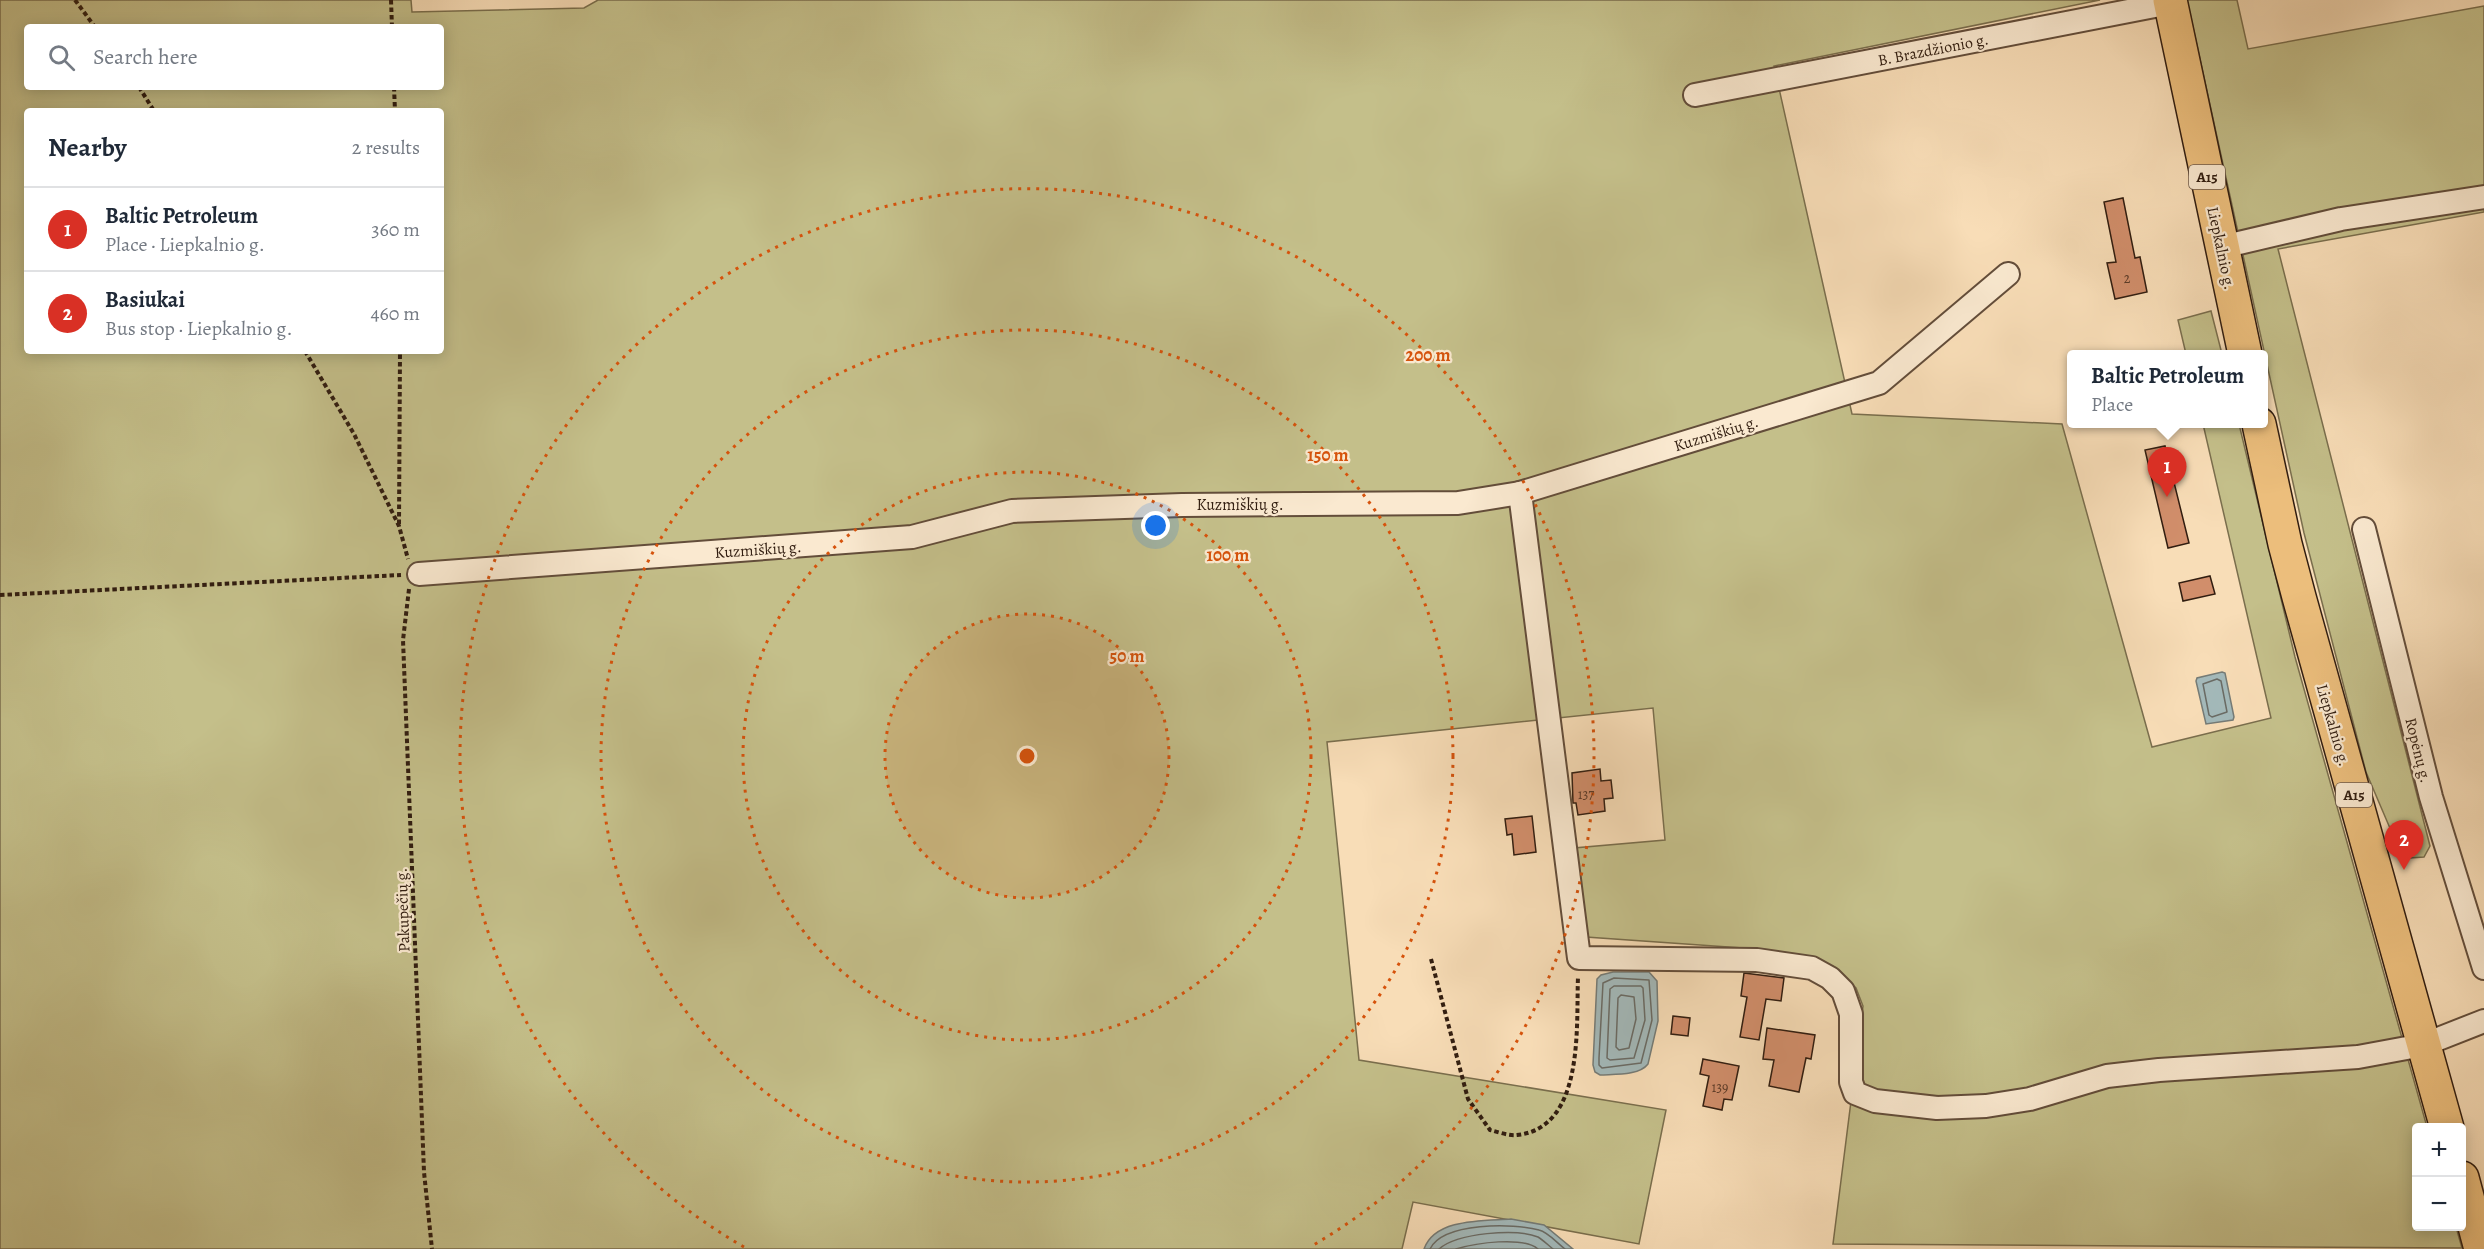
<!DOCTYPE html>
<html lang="en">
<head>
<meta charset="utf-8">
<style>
  :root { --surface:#fff; --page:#f2f2f3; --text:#1f2937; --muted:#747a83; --line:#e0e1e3; --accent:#d93025 }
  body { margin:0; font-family:Alegreya,serif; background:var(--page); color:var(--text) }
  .controls { position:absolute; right:18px; bottom:18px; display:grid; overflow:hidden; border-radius:6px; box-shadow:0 3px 15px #0003 }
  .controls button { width:54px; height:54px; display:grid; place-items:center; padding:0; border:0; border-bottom:2px solid var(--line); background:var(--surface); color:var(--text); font:30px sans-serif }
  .you { position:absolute; left:1156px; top:526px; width:21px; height:21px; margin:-15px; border:4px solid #fff; border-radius:50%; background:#1a73e8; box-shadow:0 0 0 9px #1a73e833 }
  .badge { display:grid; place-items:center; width:39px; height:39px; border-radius:50%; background:var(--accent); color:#fff; font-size:20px; font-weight:700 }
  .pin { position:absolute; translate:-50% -50px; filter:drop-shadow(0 2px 3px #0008) }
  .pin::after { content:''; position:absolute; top:32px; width:21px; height:18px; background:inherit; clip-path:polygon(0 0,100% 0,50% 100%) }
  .popup { position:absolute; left:2067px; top:350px; width:201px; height:78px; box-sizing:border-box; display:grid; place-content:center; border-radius:6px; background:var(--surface); filter:drop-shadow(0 2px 4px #0005); font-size:20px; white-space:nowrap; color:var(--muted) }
  .popup b { font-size:22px; color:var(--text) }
  .popup::after { content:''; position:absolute; left:50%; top:100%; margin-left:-12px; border:12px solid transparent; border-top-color:var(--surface) }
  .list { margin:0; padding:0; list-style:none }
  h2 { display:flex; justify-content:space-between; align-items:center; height:78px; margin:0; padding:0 24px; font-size:26px }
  h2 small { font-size:20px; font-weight:400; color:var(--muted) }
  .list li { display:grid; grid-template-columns:39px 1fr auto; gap:18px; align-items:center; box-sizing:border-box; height:84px; padding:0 24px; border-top:2px solid var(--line) }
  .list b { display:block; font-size:22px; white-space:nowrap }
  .list p { margin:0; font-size:20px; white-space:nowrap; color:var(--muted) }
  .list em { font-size:20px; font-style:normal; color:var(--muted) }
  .icon { flex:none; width:33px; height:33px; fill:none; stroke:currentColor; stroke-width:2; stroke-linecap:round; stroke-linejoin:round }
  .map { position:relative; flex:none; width:2484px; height:1249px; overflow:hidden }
  .search { position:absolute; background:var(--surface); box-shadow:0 3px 15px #0003; left:24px; top:24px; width:420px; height:66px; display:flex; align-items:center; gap:15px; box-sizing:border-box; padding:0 21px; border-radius:6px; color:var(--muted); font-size:22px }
  .panel { position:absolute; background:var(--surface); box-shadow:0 3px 15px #0003; left:24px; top:108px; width:420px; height:246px; border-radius:6px }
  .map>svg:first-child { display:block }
  .green { fill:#c4bf8a; stroke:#7a6e4d; stroke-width:1.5; fill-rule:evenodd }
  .water { fill:#a3b9ba; stroke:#757b76; stroke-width:1.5 }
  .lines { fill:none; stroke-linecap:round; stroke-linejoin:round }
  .shore { stroke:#6a6b65; stroke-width:1.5 }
  .building { fill:#d18e6b; stroke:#311d10; stroke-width:1.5 }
  .minor-casing { stroke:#634d3a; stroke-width:26 }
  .trunk-casing { stroke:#311d10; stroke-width:36 }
  .path { stroke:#311d10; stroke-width:4; stroke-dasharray:4.5 3; stroke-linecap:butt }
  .minor { stroke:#fae9d0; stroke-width:22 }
  .trunk { stroke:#ecbe7c; stroke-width:33 }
  .ring { fill:none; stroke:#d6530c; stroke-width:3; stroke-dasharray:3 6 }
  .labels { text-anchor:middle; stroke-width:4.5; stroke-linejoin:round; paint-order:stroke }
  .number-label { font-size:14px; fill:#593927 }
  .shield { fill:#fae9d0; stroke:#6d5a4a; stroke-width:1.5 }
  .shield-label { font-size:15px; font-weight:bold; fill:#311d10 }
  .street-label { font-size:16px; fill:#311d10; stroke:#fae9d0 }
  .centre { fill:#d6530c; stroke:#fae9d0; stroke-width:3 }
  .ring-label { font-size:18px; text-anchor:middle; font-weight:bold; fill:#d6530c; stroke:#fae9d0; stroke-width:4.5; stroke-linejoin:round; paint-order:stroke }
</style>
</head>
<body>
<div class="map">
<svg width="2484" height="1249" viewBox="0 0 2484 1249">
  <rect width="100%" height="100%" fill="#f8ddb7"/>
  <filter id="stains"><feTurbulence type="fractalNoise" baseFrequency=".00333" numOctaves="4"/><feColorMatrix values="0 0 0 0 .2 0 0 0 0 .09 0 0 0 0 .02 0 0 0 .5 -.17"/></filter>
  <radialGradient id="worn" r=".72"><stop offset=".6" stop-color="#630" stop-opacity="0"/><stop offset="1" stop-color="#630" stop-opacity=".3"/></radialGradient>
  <g class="green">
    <path d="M 0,0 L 411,0 L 412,12 L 584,8 L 598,0 L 2100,0 L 1774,66 L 1852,414 L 2062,424 L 2152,747 L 2271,718 L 2203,424 L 2239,424 L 2295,657 L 2427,1127 L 2416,1128 L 2416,1226 L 2456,1227 L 2462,1248 L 1833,1244 L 1863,1006 L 1856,988 L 1834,969 L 1757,949 L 1586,937 L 1574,848 L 1665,840 L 1653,708 L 1327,742 L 1359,1060 L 1666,1110 L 1639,1244 L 1413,1202 L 1402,1249 L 0,1249 ZM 27,27 L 441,27 L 441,87 L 27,87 ZM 27,111 L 441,111 L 441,351 L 27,351 Z"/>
    <polygon points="2187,0 2237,0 2248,49 2484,6 2484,212 2278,249 2430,846 2424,857 2410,858 2401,854 2366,772 2304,533"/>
    <polygon points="2211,311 2222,354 2186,354 2178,320"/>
  </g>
  <g class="water">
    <polygon points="2222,672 2225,673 2234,717 2233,720 2206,724 2196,681 2197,678"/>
    <path d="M 1613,972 L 1649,972 L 1657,981 L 1658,1021 L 1648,1064 C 1639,1076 1614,1074 1600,1075 L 1595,1072 L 1593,1065 L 1597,979 L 1601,975 Z"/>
    <path d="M 1511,1219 L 1544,1225 L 1573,1249 L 1424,1249 C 1435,1218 1484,1221 1511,1219 Z"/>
  </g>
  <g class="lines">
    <g class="shore">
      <polygon points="2217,679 2221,681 2227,712 2212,717 2209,715 2203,684"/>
      <polygon points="1614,978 1649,980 1652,1020 1641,1063 1602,1068 1599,1065 1599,1058 1603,983"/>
      <polygon points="1614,986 1641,986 1643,988 1645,1020 1634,1058 1610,1060 1607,1058 1610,989"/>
      <polygon points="1621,995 1634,997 1636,1019 1629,1048 1619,1050 1616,1047 1618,998"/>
      <path d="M 1430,1249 C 1443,1222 1514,1223 1539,1230 C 1548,1232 1557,1243 1565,1249"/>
      <path d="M 1439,1249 C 1457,1233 1516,1228 1538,1237 C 1543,1240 1548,1245 1553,1249"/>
      <path d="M 1456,1249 C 1476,1243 1522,1236 1538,1249"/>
    </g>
  </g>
  <g class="building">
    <polygon points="2123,198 2135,258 2140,257 2147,292 2115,299 2107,263 2116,262 2104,202"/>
    <polygon points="2165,446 2189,543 2168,548 2145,450"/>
    <polygon points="2210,576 2215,594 2183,601 2179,583"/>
    <polygon points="1600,769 1601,781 1611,780 1613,798 1604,799 1605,811 1578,815 1576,803 1573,803 1572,773"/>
    <polygon points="1532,816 1536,852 1514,855 1512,834 1507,835 1505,819"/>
    <polygon points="1744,973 1784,978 1781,1001 1766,999 1759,1040 1740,1037 1747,997 1741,996"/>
    <polygon points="1673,1016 1690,1018 1688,1036 1671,1034"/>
    <polygon points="1767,1028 1815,1035 1811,1059 1806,1058 1799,1092 1769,1086 1774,1060 1763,1059"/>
    <polygon points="1703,1059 1739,1066 1732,1100 1724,1099 1722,1110 1703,1106 1709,1076 1700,1074"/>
  </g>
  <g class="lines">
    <g class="minor-casing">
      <g id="minor">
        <polyline points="1695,95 2170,3"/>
        <polyline points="2222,247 2341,219 2484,197"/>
        <polyline points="1520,493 1579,958 1757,960 1812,968 1830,978 1843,991 1851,1014 1851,1082 1855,1093 1875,1101 1937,1108 1986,1106 2030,1099 2107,1076 2159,1070 2358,1057 2423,1045 2484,1021"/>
        <polyline points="2364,529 2431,797 2484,968"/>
        <polyline points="419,574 912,537 1012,511 1182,505 1458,503 1520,493 1879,383 2008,274"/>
      </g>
    </g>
    <g class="trunk-casing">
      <g id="trunk">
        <polyline points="2170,0 2245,354"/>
        <polyline points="2259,424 2285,544 2299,597 2447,1128"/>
        <polyline points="2462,1178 2481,1249"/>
      </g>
    </g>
    <g class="path">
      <polyline points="75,0 95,27"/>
      <polyline points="391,0 392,27"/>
      <polyline points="139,87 154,111"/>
      <polyline points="394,87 395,111"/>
      <polyline points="305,351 354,434 399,526 408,559"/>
      <polyline points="399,524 400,351"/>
      <polyline points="409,589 403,640 424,1172 432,1249"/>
      <polyline points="0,595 401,575"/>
      <path d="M 1431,959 L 1468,1099 L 1490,1130 C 1498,1132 1509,1136 1517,1135 C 1585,1128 1576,1026 1578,977"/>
    </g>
    <use href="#minor" class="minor"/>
    <use href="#trunk" class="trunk"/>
  </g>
  <circle cx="1027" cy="756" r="142" fill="#d6530c" fill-opacity=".12"/>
  <g class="ring">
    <circle cx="1027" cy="756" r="142"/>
    <circle cx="1027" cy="756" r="284"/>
    <circle cx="1027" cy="756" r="426"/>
    <path d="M744 1247A567 567 0 1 1 1310 1247"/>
  </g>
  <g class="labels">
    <g class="number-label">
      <text x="2127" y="283">2</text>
      <text x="1586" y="799">137</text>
      <text x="1720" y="1092">139</text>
    </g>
    <g class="shield">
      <rect x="2189" y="165" width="36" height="24" rx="4.5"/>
      <rect x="2336" y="783" width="36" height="24" rx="4.5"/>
    </g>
    <g class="shield-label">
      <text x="2207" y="182">A15</text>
      <text x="2354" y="800">A15</text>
    </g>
    <g class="street-label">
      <text transform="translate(1933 49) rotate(-11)" y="6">B. Brazdžionio g.</text>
      <text transform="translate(2222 248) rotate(78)" y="6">Liepkalnio g.</text>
      <text transform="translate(1716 433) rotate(-17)" y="6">Kuzmiškių g.</text>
      <text x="1240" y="510">Kuzmiškių g.</text>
      <text transform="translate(758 549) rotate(-4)" y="6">Kuzmiškių g.</text>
      <text transform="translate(2334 725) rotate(74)" y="6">Liepkalnio g.</text>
      <text transform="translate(2419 750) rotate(76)" y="6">Ropėnų g.</text>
      <text transform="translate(402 910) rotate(-92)" y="6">Pakupečių g.</text>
    </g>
  </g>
  <circle cx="1027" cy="756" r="9" class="centre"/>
  <g class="ring-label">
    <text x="1428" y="361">200 m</text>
    <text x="1328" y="461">150 m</text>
    <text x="1228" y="561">100 m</text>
    <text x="1127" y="662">50 m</text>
  </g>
  <rect width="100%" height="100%" filter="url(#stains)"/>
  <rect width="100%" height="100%" fill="url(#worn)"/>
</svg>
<div class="controls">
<button>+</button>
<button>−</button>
</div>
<div class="you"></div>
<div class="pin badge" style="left:2167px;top:497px">1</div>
<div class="popup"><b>Baltic Petroleum</b>Place</div>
<div class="pin badge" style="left:2404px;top:870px">2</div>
<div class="search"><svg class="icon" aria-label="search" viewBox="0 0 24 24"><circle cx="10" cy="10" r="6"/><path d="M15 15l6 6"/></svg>Search here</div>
<section class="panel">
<h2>Nearby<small>2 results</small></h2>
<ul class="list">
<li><span class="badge">1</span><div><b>Baltic Petroleum</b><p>Place · Liepkalnio g.</p></div><em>360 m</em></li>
<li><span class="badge">2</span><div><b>Basiukai</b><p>Bus stop · Liepkalnio g.</p></div><em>460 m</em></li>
</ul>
</section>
</div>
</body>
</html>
